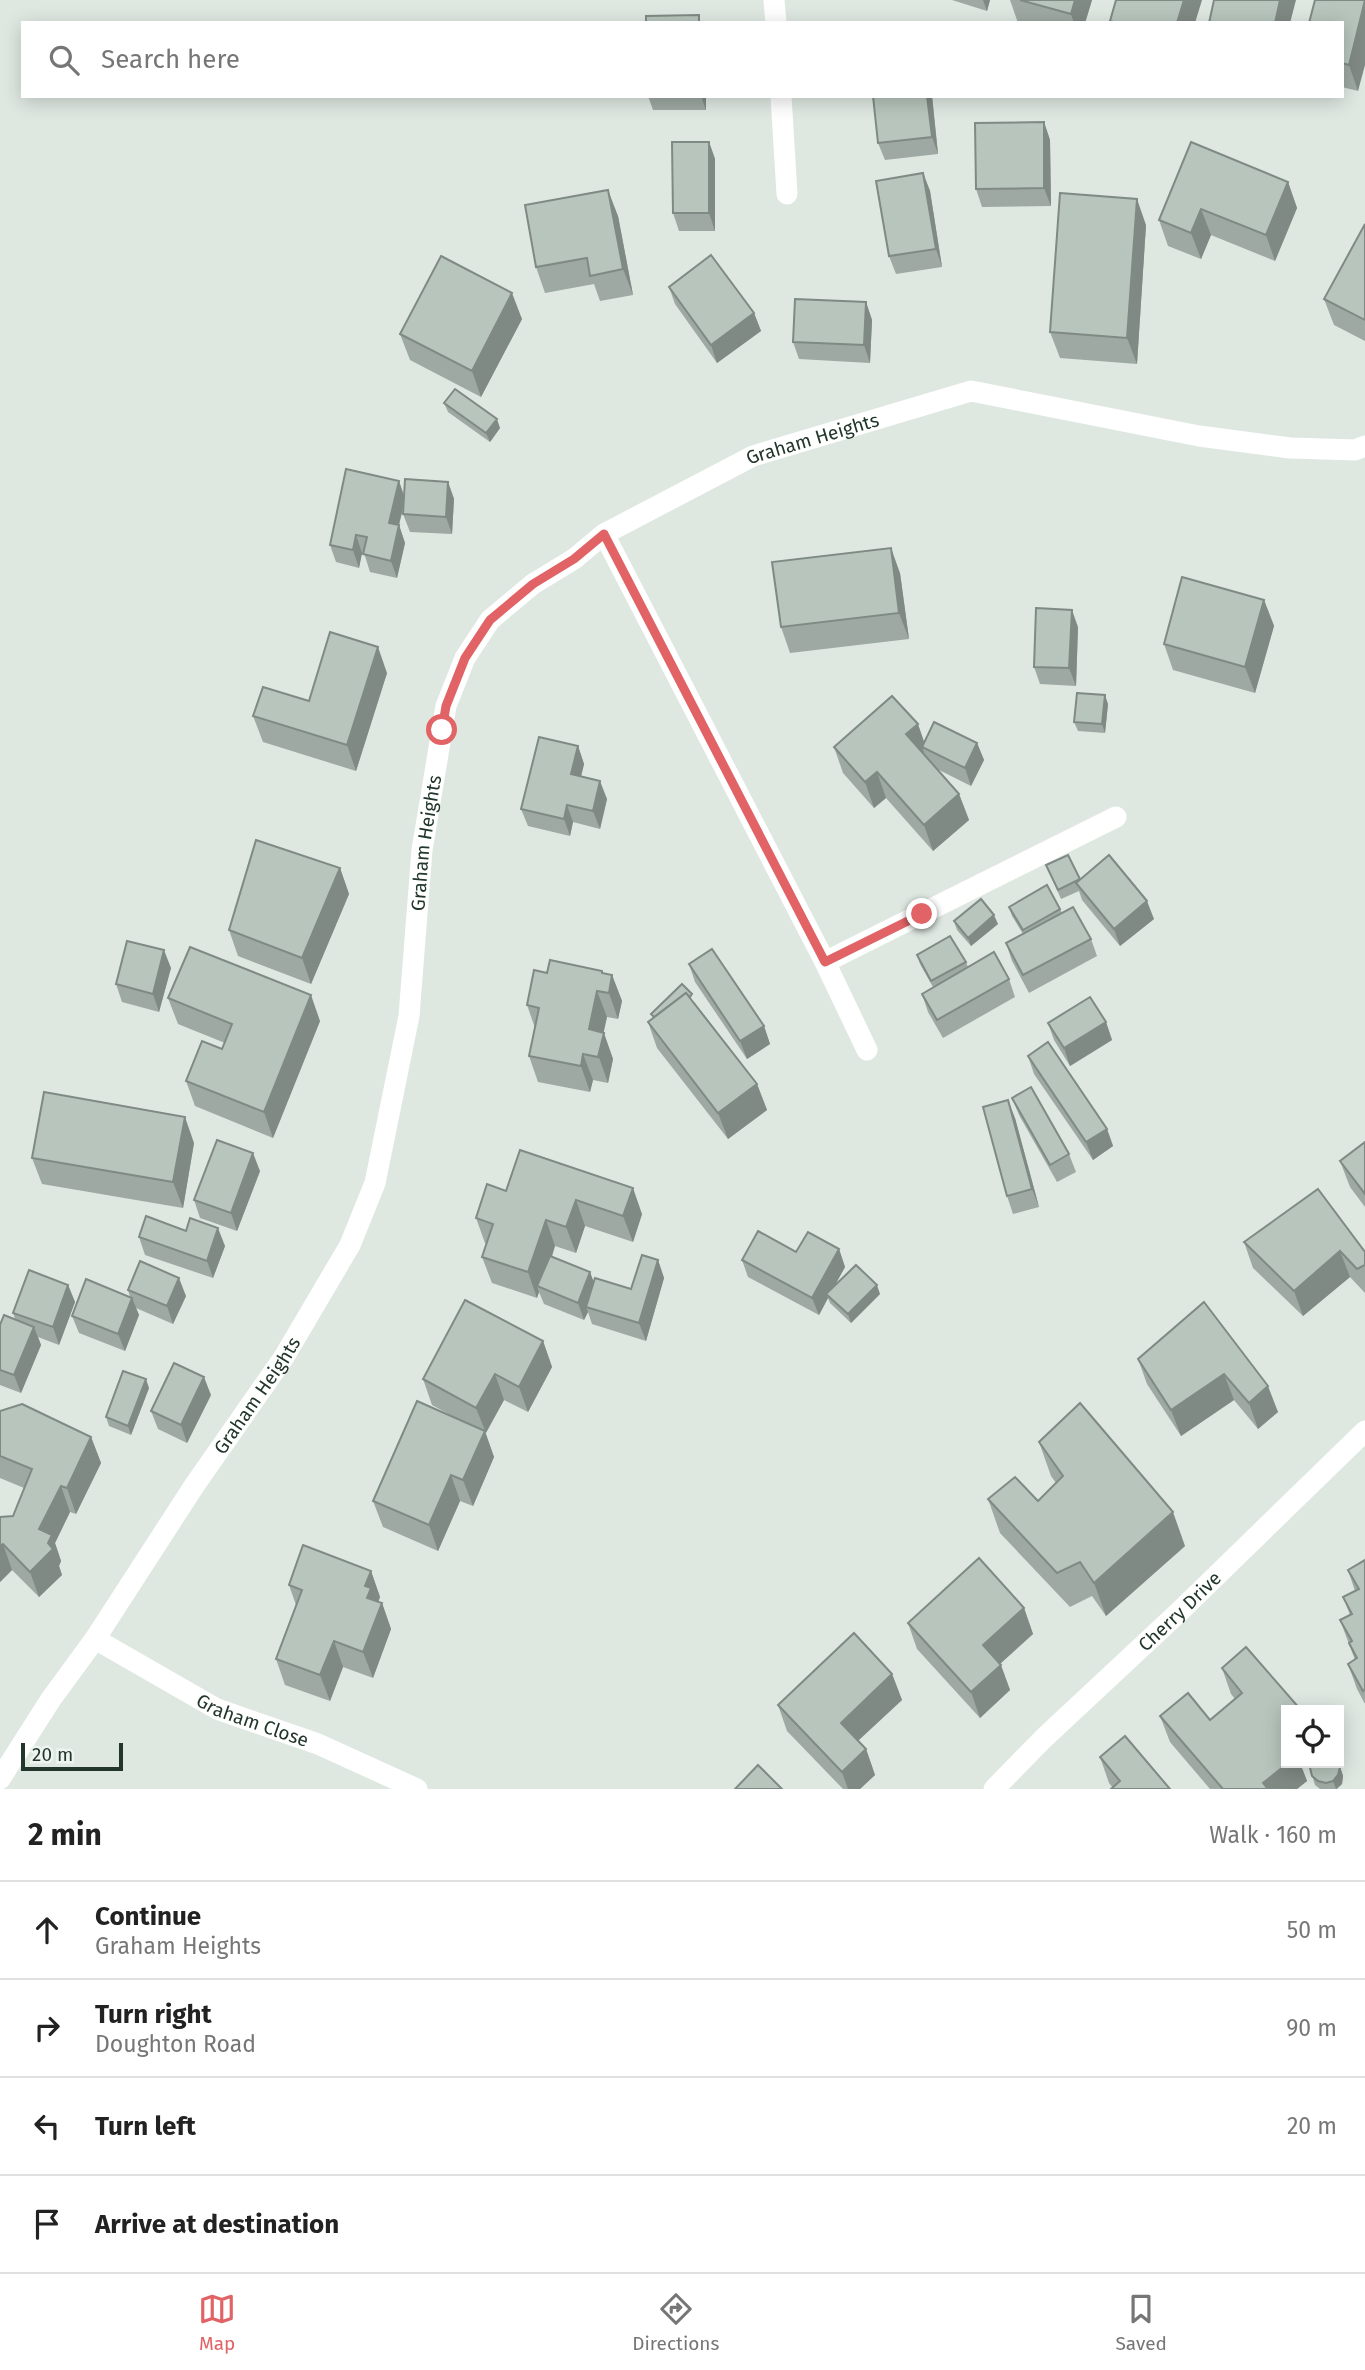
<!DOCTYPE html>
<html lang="en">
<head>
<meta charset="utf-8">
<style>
  :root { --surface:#fff; --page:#f2f2f2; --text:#222; --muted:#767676; --line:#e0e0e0; --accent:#e16365 }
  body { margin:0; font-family:"Fira Sans",sans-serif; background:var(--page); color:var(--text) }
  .controls { position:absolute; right:21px; bottom:21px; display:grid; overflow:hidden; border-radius:0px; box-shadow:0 4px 18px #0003 }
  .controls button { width:63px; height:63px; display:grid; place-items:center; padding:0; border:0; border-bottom:2px solid var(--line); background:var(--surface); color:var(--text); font:35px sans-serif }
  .scale { position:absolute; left:21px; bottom:18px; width:102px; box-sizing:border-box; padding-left:7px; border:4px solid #22362b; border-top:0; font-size:19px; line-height:24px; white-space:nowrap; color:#22362b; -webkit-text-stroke:5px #eef5f0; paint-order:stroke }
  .stop { position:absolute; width:21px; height:21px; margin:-16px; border:5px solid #e16365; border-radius:50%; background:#fff }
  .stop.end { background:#e16365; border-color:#fff; box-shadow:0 2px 7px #0008 }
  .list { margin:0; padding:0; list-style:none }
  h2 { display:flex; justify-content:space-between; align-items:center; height:91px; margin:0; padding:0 28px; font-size:30px }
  h2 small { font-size:23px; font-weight:400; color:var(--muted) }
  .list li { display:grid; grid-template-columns:46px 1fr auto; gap:21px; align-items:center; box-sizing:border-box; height:98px; padding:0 28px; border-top:2px solid var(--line) }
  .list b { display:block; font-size:26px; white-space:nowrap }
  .list p { margin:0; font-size:23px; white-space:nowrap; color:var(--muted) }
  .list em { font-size:23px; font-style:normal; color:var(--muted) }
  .icon { flex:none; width:38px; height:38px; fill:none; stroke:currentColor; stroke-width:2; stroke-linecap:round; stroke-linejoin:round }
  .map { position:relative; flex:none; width:1365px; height:1789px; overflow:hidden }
  .search { position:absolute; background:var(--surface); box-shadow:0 4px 18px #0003; left:21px; right:21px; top:21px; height:77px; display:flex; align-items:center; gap:18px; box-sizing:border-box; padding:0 24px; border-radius:0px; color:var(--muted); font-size:26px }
  .sheet { height:483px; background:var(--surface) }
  nav { display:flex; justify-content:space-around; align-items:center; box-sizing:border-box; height:98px; border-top:2px solid var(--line); background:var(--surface); font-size:19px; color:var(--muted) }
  nav a { display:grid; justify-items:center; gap:4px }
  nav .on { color:var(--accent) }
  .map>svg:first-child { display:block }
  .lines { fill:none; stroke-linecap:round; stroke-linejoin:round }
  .minor { stroke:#fff; stroke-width:21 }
  .wall { fill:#9da9a2 }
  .shaded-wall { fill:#808a84 }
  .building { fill:#b7c5bc; stroke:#808a84; stroke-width:2 }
  .route { stroke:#e16365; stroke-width:9 }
  .labels { text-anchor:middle; stroke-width:6; stroke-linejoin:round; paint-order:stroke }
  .street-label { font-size:19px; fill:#22362b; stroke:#eef5f0 }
</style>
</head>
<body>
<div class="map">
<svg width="1365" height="1789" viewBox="0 0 1365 1789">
  <rect width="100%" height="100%" fill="#dee8e1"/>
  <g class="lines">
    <g class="minor">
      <polyline points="774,0 776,23"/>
      <polyline points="781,96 787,194"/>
      <polyline points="604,534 825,962 867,1050"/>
      <polyline points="825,962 1116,817"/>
      <path id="s1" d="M 95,1639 L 217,1709 L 318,1744 L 417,1789"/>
      <path id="s2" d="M 0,1779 L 51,1699 L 95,1639 L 194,1486 L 284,1357 L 350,1245 L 375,1183 L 409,1016 L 422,850 L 446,706 L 465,658 L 490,620 L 533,584 L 574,559 L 604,534 L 753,456 L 971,391 L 1199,436 L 1290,448 L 1355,450 L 1365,446"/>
      <path id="s3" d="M 994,1789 L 1044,1738 L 1179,1612 L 1365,1431"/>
    </g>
  </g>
  <g class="wall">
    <polygon points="952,0 990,0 987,11"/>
    <polygon points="1010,0 1092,0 1085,23 1018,23"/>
    <polygon points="1365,0 1358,91 1342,87 1342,23"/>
    <polygon points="648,96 706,96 706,110 653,110"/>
    <polygon points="873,96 932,96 938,154 885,160 878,143"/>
    <polygon points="1044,122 1050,140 1051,206 982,207 976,189"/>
    <polygon points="709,142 715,159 715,231 679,231 673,213"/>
    <polygon points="923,173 930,191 942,267 896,274 889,256"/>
    <polygon points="1288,182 1297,208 1275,261 1211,235 1201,259 1168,246 1159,220"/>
    <polygon points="618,216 633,295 600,301 594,284 545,293 536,267"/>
    <polygon points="1365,224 1365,341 1334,325 1324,299"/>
    <polygon points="1146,225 1137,364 1060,358 1050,332"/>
    <polygon points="669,287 754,313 761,331 717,363 675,304"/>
    <polygon points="866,302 872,320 870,363 799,359 793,342"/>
    <polygon points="522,319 481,397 410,360 400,334"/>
    <polygon points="444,403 500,428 490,442 448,412"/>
    <polygon points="399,481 404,496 448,482 454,499 452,534 410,532 403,514 404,505 399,525 405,543 397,578 370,572 364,553 362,553 359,568 336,562 330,545"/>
    <polygon points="900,573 909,639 790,653 781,627"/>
    <polygon points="1264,600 1274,626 1255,693 1173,670 1164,644"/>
    <polygon points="1078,627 1076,686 1040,684 1034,667"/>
    <polygon points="387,673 356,771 263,742 253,716 309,701"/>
    <polygon points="1108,704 1105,733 1078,731 1074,722"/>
    <polygon points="924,743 977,743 984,760 971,786 937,769 959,794 969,820 933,851 886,798 874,808 843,773 834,747"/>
    <polygon points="578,746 584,764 581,777 607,799 600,829 573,822 570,836 528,826 521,809"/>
    <polygon points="1046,865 1080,879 1154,919 1120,946 1082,900 1079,891 1061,899"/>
    <polygon points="340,868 349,894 311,984 238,956 229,930"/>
    <polygon points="1009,907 1060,909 1062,913 1091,939 1097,956 1029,993 1012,961 1006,943 1023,934 1012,916"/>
    <polygon points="954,921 998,924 971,946 957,930"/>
    <polygon points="917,955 966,962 968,967 1009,979 1015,997 943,1038 928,1012 922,994 933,987 920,964"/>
    <polygon points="689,964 764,1026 770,1044 747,1059 695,982"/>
    <polygon points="171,968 159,1012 122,1002 116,984"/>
    <polygon points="602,971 603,973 612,975 622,1001 618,1019 607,1017 603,1033 613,1059 608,1083 593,1080 590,1092 538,1082 529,1056 535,1028 527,1005 547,973"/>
    <polygon points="168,998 320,1021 273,1138 195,1106 186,1081 222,1049 225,1043 178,1024"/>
    <polygon points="695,1003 757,1084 767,1110 728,1139 657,1048 648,1022 653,1018 651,1014"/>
    <polygon points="1106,1022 1112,1040 1070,1066 1054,1040 1048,1023"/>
    <polygon points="1028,1056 1107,1129 1113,1146 1093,1160 1034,1074"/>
    <polygon points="1012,1098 1069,1154 1076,1172 1057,1182 1019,1115"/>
    <polygon points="1015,1118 1039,1207 1013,1214 1007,1196"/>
    <polygon points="1365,1142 1365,1207 1350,1187 1340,1161"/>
    <polygon points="194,1143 183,1208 42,1184 32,1158"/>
    <polygon points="520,1150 642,1214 633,1242 585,1226 576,1253 555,1246 552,1257 594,1281 631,1289 658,1260 664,1278 646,1341 592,1324 588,1312 584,1320 544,1304 539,1292 537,1298 492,1283 482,1257 487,1244 485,1243 476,1218 506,1191"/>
    <polygon points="260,1171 237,1231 200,1218 194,1200"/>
    <polygon points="139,1237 225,1246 213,1278 145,1255"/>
    <polygon points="1244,1242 1365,1252 1365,1293 1350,1277 1303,1316 1253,1268"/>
    <polygon points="839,1249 845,1267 835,1285 880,1294 851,1323 830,1303 828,1298 819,1315 748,1277 742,1260 796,1252"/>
    <polygon points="68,1285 75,1302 59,1345 38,1337 41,1345 21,1393 0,1385 0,1325 15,1319 13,1313"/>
    <polygon points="128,1290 186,1296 173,1324 136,1308 139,1315 125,1351 79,1333 72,1316 130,1297"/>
    <polygon points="1204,1302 1278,1412 1258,1429 1234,1400 1181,1436 1147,1384 1138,1359"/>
    <polygon points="543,1341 552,1367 528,1412 504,1400 485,1433 494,1457 473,1506 460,1501 438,1551 383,1527 373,1501 465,1423 432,1405 423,1379"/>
    <polygon points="149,1388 131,1435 109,1426 106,1417"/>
    <polygon points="211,1395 187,1443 158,1429 151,1411"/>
    <polygon points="0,1411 91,1437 101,1463 76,1514 70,1512 55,1543 61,1561 59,1566 62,1575 39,1597 12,1570 0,1582 0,1517 13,1516 24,1488 0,1478"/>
    <polygon points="1039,1442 1185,1546 1106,1616 1092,1596 1070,1607 1000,1533 988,1499 1038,1501 1056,1483 1051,1476"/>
    <polygon points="1365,1560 1365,1704 1357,1689 1348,1664 1355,1660 1340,1620 1350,1615 1343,1597 1355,1591 1348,1570"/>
    <polygon points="371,1571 380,1597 378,1602 382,1603 391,1629 373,1678 343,1667 330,1701 285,1685 276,1659 296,1605 289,1585"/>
    <polygon points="1024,1608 1033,1634 1000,1664 1010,1690 980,1718 917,1649 908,1623"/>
    <polygon points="1246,1647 1286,1763 1300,1763 1307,1781 1297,1789 1210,1789 1170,1742 1160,1716 1210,1720 1235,1699 1231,1694 1222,1668"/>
    <polygon points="892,1674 902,1700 858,1741 866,1749 875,1775 860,1789 843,1789 787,1731 778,1705"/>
    <polygon points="1100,1757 1170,1789 1113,1788 1109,1783"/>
    <polygon points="1339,1763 1343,1776 1342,1784 1337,1789 1320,1789 1315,1785 1310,1768"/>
  </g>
  <g class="shaded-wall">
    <polygon points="983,0 990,0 987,11"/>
    <polygon points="1075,0 1092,0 1085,23 1074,23 1071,14"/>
    <polygon points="1184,0 1202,0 1195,23 1177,23"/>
    <polygon points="1280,0 1296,0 1290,23 1275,23"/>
    <polygon points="1365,3 1365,65 1358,91 1349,65"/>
    <polygon points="701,96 706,96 706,110"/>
    <polygon points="927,96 932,96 938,154 932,137"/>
    <polygon points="1044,122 1050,140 1051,206 1044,188"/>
    <polygon points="709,142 715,159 715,231 709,213"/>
    <polygon points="923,173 930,191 942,267 936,249"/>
    <polygon points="1288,182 1297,208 1275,261 1266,235"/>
    <polygon points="608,190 618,216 633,295 623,269"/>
    <polygon points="1137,199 1146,225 1137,364 1127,338"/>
    <polygon points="1201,209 1211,235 1201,259 1191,233"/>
    <polygon points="512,293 522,319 481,397 472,371"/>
    <polygon points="866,302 872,320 870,363 864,345"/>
    <polygon points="754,313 761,331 717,363 711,345"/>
    <polygon points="497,419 500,428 490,442 486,433"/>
    <polygon points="399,481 405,499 395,541 389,523"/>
    <polygon points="448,482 454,499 452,534 446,517"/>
    <polygon points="399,525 405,543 397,578 391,561"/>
    <polygon points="356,535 362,553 359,568 353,550"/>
    <polygon points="891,548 900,573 909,639 899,613"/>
    <polygon points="1264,600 1274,626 1255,693 1245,667"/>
    <polygon points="1072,610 1078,627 1076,686 1069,668"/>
    <polygon points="378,647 387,673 356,771 347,745"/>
    <polygon points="1105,695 1108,704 1105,733 1102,724"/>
    <polygon points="918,724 927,750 922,747 924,752 915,760 906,734"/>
    <polygon points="977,743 984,760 971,786 965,768"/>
    <polygon points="578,746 584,764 577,792 571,774"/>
    <polygon points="877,772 886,798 874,808 865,782"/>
    <polygon points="600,781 607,799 600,829 593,811"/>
    <polygon points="959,794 969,820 933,851 924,825"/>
    <polygon points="567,805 573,822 570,836 564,819"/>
    <polygon points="340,868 349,894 311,984 302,958"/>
    <polygon points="1147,901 1154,919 1120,946 1114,929"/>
    <polygon points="994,915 998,924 971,946 968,938"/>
    <polygon points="164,950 171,968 159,1012 153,994"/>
    <polygon points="602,971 609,991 612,975 622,1001 618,1019 602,973"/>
    <polygon points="597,991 607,1017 599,1054 604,1033 613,1059 608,1083 589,1029"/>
    <polygon points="311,995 320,1021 273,1138 264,1112"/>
    <polygon points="1106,1022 1112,1040 1070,1066 1064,1048"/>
    <polygon points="764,1026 770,1044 747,1059 740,1041"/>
    <polygon points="583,1054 593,1080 590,1092 581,1066"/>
    <polygon points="757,1084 767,1110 728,1139 718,1113"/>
    <polygon points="1008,1100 1015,1118 1039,1207 1032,1189"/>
    <polygon points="185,1117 194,1143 183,1208 173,1182"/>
    <polygon points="1107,1129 1113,1146 1093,1160 1086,1142"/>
    <polygon points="253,1153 260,1171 237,1231 231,1213"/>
    <polygon points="633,1188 642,1214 633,1242 623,1216"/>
    <polygon points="576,1200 585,1226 576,1253 566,1227"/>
    <polygon points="546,1220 555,1246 541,1288 537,1286 539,1292 537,1298 528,1272"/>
    <polygon points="218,1228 225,1246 213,1278 207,1261"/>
    <polygon points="839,1249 845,1267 829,1296 826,1294 828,1298 819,1315 812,1298"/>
    <polygon points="1340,1251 1350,1277 1303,1316 1294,1291"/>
    <polygon points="658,1260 664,1278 646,1341 639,1323"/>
    <polygon points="590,1272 597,1290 586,1307 588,1312 584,1320 578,1303"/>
    <polygon points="179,1278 186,1296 173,1324 167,1306"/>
    <polygon points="68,1285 75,1302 59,1345 53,1327"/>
    <polygon points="877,1285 880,1294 851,1323 848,1314"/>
    <polygon points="132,1298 139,1315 125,1351 118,1334"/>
    <polygon points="34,1327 41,1345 21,1393 14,1375"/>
    <polygon points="543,1341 552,1367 528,1412 519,1387"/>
    <polygon points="495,1374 504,1400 486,1433 476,1408"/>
    <polygon points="1224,1374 1234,1400 1181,1436 1171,1410"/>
    <polygon points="204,1377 211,1395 187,1443 181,1425"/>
    <polygon points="146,1379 149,1388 131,1435 128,1426"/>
    <polygon points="1268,1386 1278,1412 1258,1429 1249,1403"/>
    <polygon points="485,1431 494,1457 473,1506 463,1480"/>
    <polygon points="91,1437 101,1463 76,1514 67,1488"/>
    <polygon points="451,1475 460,1501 438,1551 429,1525"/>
    <polygon points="61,1486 70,1512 55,1543 61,1561 59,1566 62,1575 39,1597 30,1572 39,1529"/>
    <polygon points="1173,1512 1185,1546 1106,1616 1094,1583"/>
    <polygon points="3,1544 12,1570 0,1582 0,1546"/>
    <polygon points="371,1571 380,1597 377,1605 382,1603 391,1629 373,1678 363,1652 365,1586"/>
    <polygon points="1024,1608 1033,1634 992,1671 983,1645"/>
    <polygon points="334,1641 343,1667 330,1701 320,1675"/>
    <polygon points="1001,1665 1010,1690 980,1718 971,1692"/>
    <polygon points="892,1674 902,1700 850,1748 841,1723"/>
    <polygon points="866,1749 875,1775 860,1789 848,1789 842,1772"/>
    <polygon points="1288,1763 1300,1763 1307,1781 1297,1789 1265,1789 1263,1783"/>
    <polygon points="1340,1767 1343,1776 1342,1784 1336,1789 1333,1781"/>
  </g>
  <g class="building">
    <polygon points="1020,0 1075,0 1071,14"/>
    <polygon points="1116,0 1184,0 1177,23 1117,23 1110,21"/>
    <polygon points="1214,0 1280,0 1275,23 1209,23"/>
    <polygon points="1315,0 1365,0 1349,65 1342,63 1342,23 1309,23"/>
    <polygon points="699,15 699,23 646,23 646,16"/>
    <polygon points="873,96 927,96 932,137 878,143"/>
    <polygon points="1044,122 1044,188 976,189 975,123"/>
    <polygon points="672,142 709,142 709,213 673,213"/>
    <polygon points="1191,142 1288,182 1266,235 1201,209 1191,233 1159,220"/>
    <polygon points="923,173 936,249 889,256 876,181"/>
    <polygon points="608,190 623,269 590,276 587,258 536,267 525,205"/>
    <polygon points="1060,193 1137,199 1127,338 1050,332"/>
    <polygon points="1365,224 1365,320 1324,299"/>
    <polygon points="711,255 754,313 711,345 669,287"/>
    <polygon points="441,256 512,293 472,371 400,334"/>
    <polygon points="795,299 866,302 864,345 793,342"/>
    <polygon points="455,389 497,419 486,433 444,403"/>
    <polygon points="346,469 399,481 389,523 399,525 391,561 363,554 367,537 356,535 353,550 330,545"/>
    <polygon points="405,479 448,482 446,517 403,514"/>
    <polygon points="891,548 899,613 781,627 772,562"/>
    <polygon points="1182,577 1264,600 1245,667 1164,644"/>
    <polygon points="1036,608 1072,610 1069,668 1034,667"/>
    <polygon points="330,632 378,647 347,745 253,716 263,687 309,701"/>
    <polygon points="1077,693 1105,695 1102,724 1074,722"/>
    <polygon points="892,696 918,724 906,734 959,794 924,825 877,772 865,782 834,747"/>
    <polygon points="934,722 977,743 965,768 922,747"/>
    <polygon points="539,737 578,746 571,774 600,781 593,811 567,805 564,819 521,809"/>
    <polygon points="256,840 340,868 302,958 229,930"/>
    <polygon points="1068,855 1080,879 1058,890 1046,865"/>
    <polygon points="1109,855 1147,901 1114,929 1076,883"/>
    <polygon points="1047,885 1060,909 1023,930 1009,907"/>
    <polygon points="981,899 994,915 968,938 954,921"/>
    <polygon points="1073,907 1091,939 1023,975 1006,943"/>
    <polygon points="950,936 966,962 931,981 917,955"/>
    <polygon points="127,941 164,950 153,994 116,984"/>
    <polygon points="190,947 311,995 264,1112 186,1081 202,1041 222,1049 232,1024 168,998"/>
    <polygon points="712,949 764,1026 740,1041 689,964"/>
    <polygon points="994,952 1009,979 937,1020 922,994"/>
    <polygon points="550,960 602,971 602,973 612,975 609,993 597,991 589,1029 604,1033 598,1057 583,1054 581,1066 529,1056 539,1008 527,1005 534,970 547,973"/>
    <polygon points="682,984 692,994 690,997 686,993 654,1017 651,1014"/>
    <polygon points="686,993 757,1084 718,1113 648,1022"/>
    <polygon points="1090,997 1106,1022 1064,1048 1048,1023"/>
    <polygon points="1048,1042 1107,1129 1086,1142 1028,1056"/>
    <polygon points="1031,1087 1069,1154 1050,1165 1012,1098"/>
    <polygon points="44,1092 185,1117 173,1182 32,1158"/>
    <polygon points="1008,1100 1032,1189 1007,1196 983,1107"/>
    <polygon points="217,1140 253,1153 231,1213 194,1200"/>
    <polygon points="1365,1142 1365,1194 1340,1161"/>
    <polygon points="520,1150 633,1188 623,1216 576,1200 566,1227 546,1220 528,1272 482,1257 493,1224 476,1218 487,1184 506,1191"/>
    <polygon points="1318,1189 1365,1252 1365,1265 1357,1269 1340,1251 1294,1291 1244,1242"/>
    <polygon points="146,1216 186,1231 190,1218 218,1228 207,1261 139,1237"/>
    <polygon points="758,1231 796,1252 808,1232 839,1249 812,1298 742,1260"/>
    <polygon points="642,1255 658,1260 639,1323 586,1307 595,1278 631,1289"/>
    <polygon points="550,1256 590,1272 578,1303 537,1286"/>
    <polygon points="140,1261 179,1278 167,1306 128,1290"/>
    <polygon points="856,1265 877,1285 848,1314 826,1294"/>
    <polygon points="29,1270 68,1285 53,1327 13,1313"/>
    <polygon points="86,1279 132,1298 118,1334 72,1316"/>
    <polygon points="465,1300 543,1341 519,1387 495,1374 476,1408 423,1379"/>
    <polygon points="1204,1302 1268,1386 1249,1403 1224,1374 1171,1410 1138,1359"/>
    <polygon points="4,1315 34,1327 14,1375 0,1370 0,1325"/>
    <polygon points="174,1363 204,1377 181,1425 151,1411"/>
    <polygon points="123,1371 146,1379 128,1426 106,1417"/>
    <polygon points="417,1401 485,1431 463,1480 451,1475 429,1525 373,1501"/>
    <polygon points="1080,1403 1173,1512 1094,1583 1080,1562 1057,1573 988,1499 1015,1477 1038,1501 1063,1476 1039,1442"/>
    <polygon points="22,1404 91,1437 67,1488 61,1486 39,1529 52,1535 48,1543 53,1549 30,1572 3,1544 0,1546 0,1517 13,1516 32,1469 0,1456 0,1411"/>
    <polygon points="303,1545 371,1571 365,1586 371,1588 367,1598 382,1603 363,1652 334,1641 320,1675 276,1659 302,1590 289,1585"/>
    <polygon points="979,1558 1024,1608 983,1645 1001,1665 971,1692 908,1623"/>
    <polygon points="1365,1560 1365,1689 1363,1691 1348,1664 1357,1658 1349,1643 1352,1641 1340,1620 1352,1614 1343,1597 1359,1589 1348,1570"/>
    <polygon points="854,1633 892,1674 841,1723 866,1749 842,1772 778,1705"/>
    <polygon points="1246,1647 1301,1710 1286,1710 1286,1737 1284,1739 1286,1742 1286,1763 1288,1763 1263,1783 1268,1789 1223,1789 1160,1716 1188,1693 1210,1720 1242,1693 1222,1668"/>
    <polygon points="1125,1736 1170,1789 1111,1789 1120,1781 1100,1757"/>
    <polygon points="1313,1763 1339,1763 1340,1767 1338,1775 1333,1781 1326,1783 1318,1781 1312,1776 1310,1768"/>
    <polygon points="758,1765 782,1789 735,1789"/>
  </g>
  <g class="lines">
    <polyline class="route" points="442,730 446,706 465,658 490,620 533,584 574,559 604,534 825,962 922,914"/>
  </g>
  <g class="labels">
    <g class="street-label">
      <text dy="7" stroke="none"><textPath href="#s2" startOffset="1659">Graham Heights</textPath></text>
      <text dy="7" stroke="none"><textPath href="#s2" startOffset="1050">Graham Heights</textPath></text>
      <text dy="7" stroke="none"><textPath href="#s2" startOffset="462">Graham Heights</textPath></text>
      <text dy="7" stroke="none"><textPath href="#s3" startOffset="257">Cherry Drive</textPath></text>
      <text dy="7" stroke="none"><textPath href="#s1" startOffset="178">Graham Close</textPath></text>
    </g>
  </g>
</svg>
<div class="controls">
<button><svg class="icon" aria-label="locate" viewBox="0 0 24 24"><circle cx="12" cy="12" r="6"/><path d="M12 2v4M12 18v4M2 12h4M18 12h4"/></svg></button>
</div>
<div class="scale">20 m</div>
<div class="stop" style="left:442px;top:730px"></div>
<div class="stop end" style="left:922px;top:914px"></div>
<div class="search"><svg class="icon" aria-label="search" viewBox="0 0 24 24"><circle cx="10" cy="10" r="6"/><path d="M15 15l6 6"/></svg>Search here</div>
</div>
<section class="sheet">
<h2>2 min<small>Walk · 160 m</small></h2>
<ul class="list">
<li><svg class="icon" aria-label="ahead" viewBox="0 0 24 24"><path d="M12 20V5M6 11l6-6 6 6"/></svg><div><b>Continue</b><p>Graham Heights</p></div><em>50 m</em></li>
<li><svg class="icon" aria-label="right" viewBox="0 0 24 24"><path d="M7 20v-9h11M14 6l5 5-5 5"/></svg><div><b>Turn right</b><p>Doughton Road</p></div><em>90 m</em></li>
<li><svg class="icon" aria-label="left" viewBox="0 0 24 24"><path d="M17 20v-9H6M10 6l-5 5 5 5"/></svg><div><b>Turn left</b></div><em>20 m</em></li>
<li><svg class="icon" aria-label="arrive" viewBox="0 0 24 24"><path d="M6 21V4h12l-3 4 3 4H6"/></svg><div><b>Arrive at destination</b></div></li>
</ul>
</section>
<nav>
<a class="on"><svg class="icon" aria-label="map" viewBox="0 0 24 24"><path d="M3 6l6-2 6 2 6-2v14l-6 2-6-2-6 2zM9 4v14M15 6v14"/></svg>Map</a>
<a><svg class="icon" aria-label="directions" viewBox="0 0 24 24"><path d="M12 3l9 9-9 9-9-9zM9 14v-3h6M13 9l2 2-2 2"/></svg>Directions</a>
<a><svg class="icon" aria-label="saved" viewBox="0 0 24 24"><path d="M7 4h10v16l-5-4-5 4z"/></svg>Saved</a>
</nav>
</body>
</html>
